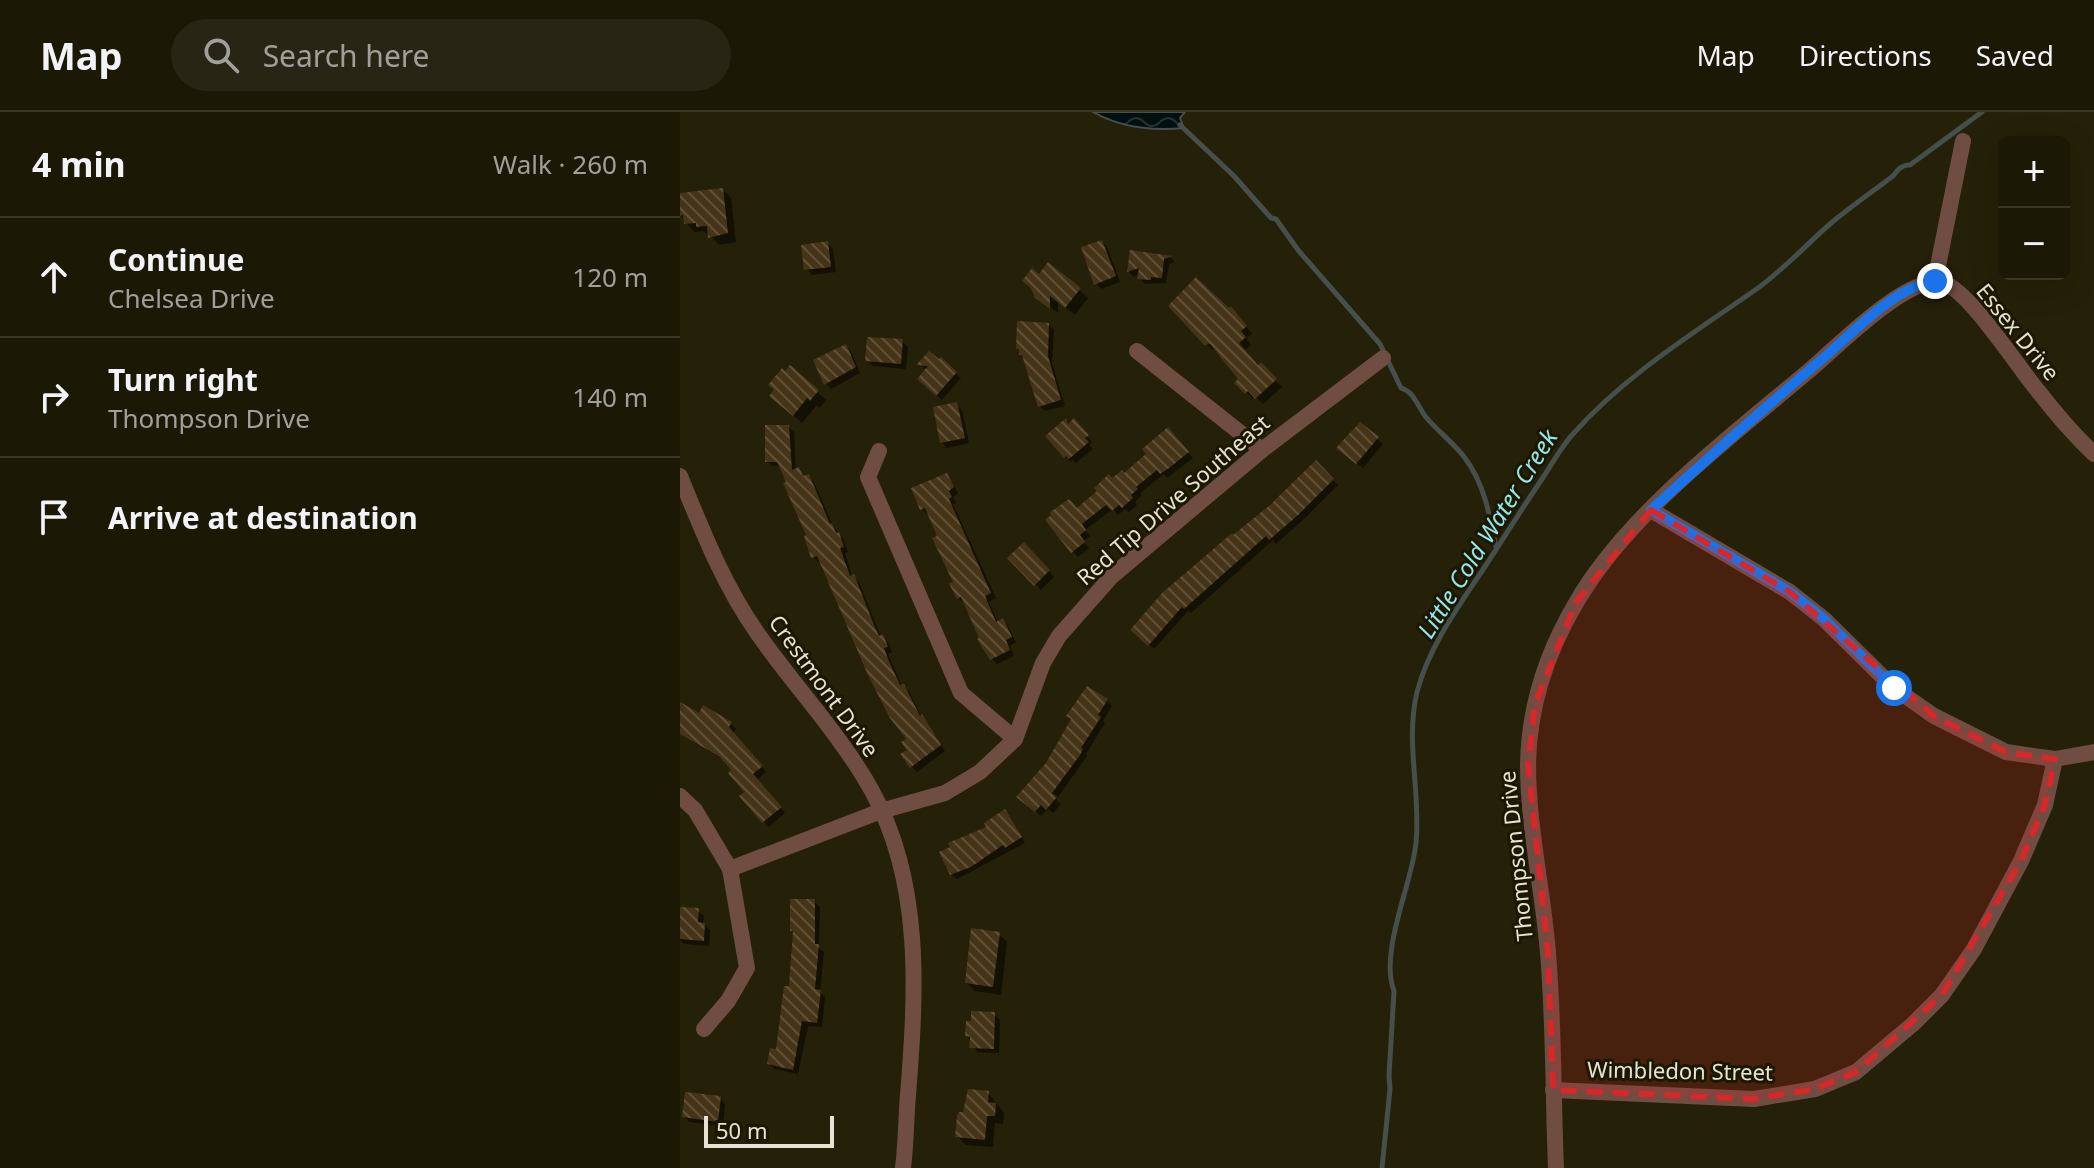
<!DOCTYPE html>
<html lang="en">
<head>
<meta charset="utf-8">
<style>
  :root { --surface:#1c1806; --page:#292514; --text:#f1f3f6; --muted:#a0a09b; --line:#3a3728 }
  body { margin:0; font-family:"Noto Sans",sans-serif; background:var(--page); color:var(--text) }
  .controls { position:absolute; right:24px; top:24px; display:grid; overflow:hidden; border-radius:12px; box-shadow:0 8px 32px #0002 }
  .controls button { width:72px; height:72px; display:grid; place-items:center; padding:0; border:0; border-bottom:2px solid var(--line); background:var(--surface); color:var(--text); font:40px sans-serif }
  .scale { position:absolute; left:24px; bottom:20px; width:130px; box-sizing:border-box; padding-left:8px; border:4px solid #e6e3d4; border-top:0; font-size:22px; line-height:28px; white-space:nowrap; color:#e6e3d4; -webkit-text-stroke:6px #1c1701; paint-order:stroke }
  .stop { position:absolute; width:24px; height:24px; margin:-18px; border:6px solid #1a73e8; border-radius:50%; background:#fff }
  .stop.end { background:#1a73e8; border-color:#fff; box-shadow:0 2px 8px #0008 }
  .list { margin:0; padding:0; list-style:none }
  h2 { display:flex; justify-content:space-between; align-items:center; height:104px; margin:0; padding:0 32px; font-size:34px }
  h2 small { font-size:26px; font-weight:400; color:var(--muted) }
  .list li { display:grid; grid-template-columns:52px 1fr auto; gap:24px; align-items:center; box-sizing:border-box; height:120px; padding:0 32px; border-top:2px solid var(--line) }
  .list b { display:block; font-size:30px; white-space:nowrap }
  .list p { margin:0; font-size:26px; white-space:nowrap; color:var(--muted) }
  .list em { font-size:26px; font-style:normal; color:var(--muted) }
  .icon { flex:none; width:44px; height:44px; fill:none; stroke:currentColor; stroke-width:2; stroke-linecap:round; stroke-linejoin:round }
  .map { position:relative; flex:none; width:1414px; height:1056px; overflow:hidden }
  header { display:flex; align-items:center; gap:48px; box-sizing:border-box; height:112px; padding:0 40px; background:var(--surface); border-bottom:2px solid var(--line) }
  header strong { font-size:38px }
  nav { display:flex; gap:44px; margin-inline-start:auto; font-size:28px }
  .search { width:560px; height:72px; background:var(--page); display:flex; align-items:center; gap:20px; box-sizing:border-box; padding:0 28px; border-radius:44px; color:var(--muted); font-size:30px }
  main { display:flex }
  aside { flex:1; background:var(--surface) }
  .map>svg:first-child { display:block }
  .water { fill:url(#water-waves); stroke:#454f4b; stroke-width:2 }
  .shadow { fill:#0007 }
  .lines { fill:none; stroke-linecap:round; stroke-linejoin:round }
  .stream { stroke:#454f4b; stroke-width:5 }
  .building { fill:url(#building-back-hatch) }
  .minor { stroke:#6f4d43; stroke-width:16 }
  .route { stroke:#1a73e8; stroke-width:10 }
  .marked { fill:#d62828; fill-opacity:0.2; stroke:#d62828; stroke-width:6; stroke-dasharray:16 10; stroke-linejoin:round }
  .labels { text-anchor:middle; stroke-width:6; stroke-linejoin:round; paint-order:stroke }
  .street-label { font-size:22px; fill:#e6e3d4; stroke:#1c1701 }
  .water-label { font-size:24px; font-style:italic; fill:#95e6ec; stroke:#1c1701 }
</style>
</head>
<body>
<header>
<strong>Map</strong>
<div class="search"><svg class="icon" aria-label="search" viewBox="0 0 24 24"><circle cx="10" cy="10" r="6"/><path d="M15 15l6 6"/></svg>Search here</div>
<nav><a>Map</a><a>Directions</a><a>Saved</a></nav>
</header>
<main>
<aside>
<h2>4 min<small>Walk · 260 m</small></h2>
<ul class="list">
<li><svg class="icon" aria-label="ahead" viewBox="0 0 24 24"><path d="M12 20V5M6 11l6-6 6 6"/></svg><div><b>Continue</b><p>Chelsea Drive</p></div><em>120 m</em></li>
<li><svg class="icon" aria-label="right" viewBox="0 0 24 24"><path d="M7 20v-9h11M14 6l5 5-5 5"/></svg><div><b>Turn right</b><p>Thompson Drive</p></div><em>140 m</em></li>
<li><svg class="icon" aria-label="arrive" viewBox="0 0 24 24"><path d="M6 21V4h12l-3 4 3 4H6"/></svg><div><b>Arrive at destination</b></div></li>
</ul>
</aside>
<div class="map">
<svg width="1414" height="1056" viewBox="0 0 1414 1056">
  <defs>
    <pattern id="water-waves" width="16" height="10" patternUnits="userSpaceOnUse" patternTransform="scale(2)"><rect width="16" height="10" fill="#000f10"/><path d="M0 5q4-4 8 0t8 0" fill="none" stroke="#253232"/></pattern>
    <pattern id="building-back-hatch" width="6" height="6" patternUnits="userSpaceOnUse" patternTransform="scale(2)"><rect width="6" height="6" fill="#453418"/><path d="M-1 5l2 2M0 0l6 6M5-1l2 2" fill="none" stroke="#605139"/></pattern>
  </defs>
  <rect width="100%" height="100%" fill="#252008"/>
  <path class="water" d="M 413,0 L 505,0 L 500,6 L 504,16 C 473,19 441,16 413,0 Z"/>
  <g class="shadow">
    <polygon points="43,78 51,86 56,130 39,133 30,123 23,119 15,120 6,111 1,103 0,91"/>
    <polygon points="422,130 427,135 440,170 421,177 416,171"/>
    <polygon points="147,131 153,137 156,160 132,163 126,157"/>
    <polygon points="452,140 491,146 495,150 489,152 486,171 465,172 460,166 460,163 454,165 449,160"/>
    <polygon points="360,164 399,178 408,186 395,203 378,190 378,201 361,188"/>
    <polygon points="491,194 549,198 558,203 572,222 566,226 571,233 564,239 602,275 583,292 576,285 573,287 557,271 561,267 538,238 532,238"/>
    <polygon points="368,212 374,218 372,251 385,294 365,299 359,293"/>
    <polygon points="222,229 228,235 226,257 193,254 187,248"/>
    <polygon points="166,235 171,240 180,261 151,277 146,271"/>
    <polygon points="250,242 259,250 261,248 281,266 262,288 239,267 247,258 239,253"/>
    <polygon points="137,280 146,288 140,296 137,293 122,311 100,292"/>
    <polygon points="277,293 282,298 289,331 267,336 262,330"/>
    <polygon points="386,309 390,312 394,309 412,330 409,333 413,337 396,351 393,348 391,350 368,325"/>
    <polygon points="680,313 703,332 683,356 664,341"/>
    <polygon points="108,315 114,320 116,359 119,358 125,366 128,364 134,370 153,414 164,428 168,440 165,441 172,464 179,470 201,525 208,530 212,540 208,542 222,574 229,579 241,604 265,639 237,660 231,654 229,627 141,449 138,450 133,445 129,424 101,354 92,354 87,349"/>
    <polygon points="493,323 513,346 487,366 484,362 460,381 462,383 455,390 457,393 449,400 445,397 438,403 433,397 405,418 410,424 403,429 409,436 398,445 393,439 397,398 433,368 444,363"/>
    <polygon points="636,351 658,373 623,408 596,432 593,428 511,501 508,499 474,537 453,518 592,394"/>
    <polygon points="267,363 278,381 273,385 276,391 273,392 316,486 309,490 318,511 323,508 328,514 336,530 330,534 334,544 317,552 311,546 284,491 278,486 276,471 250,401 247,402 242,397"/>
    <polygon points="344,433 374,465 361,478 330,446"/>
    <polygon points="427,588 432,594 423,609 425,611 406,642 407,644 376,688 381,692 373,701 368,697 361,704 344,690"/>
    <polygon points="0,592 20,603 51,612 56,617 53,622 86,660 77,668 105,701 89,715 62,684 67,680 46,649 13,630 0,618"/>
    <polygon points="325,699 345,731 277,767 271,762"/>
    <polygon points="134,789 140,795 139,836 144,840 140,880 145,885 142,915 128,914 118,962 95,957 89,952 97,939 111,876 115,822 112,819"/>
    <polygon points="18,798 24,804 23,811 30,818 29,834 4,832 0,828 0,811"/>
    <polygon points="319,822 327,830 321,883 295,879 287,871"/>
    <polygon points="314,902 320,908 319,941 297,940 287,924"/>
    <polygon points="308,981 324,1001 323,1012 315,1011 313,1035 286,1033 277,1024"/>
    <polygon points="40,986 45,992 43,1014 9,1010 4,1004"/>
  </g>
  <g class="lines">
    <g class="stream">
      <path d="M 500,13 L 554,64 L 591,106 L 596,107 L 618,138 L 700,232 L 721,276 C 733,279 738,294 745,304 C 757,319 773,330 785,346 C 804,371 810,404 816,435"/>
      <path d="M 702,1056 L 710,977 L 709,964 L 714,879 C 699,840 732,772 736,731 C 741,681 725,630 737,580 C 749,534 780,492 806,453 C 825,424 843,395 862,367 C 872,352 881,335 893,322 C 945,263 1014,221 1078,176 C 1104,157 1126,133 1150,112 C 1170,95 1192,80 1213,64 C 1217,58 1222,52 1230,53 L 1302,0"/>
    </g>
  </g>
  <g class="building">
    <polygon points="43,76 48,121 28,126 27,114 16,115 16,111 4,112 3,103 0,104 0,81"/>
    <polygon points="422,128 436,164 414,173 401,135"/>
    <polygon points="148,129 151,155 124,158 121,133"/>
    <polygon points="450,138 492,144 484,147 482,166 471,165 471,168 457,167 459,156 447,160"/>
    <polygon points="368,150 401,176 385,196 370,184 370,197 355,186 351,176 342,169 352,156 359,162"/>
    <polygon points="516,165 549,196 551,194 567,214 561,219 566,225 559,231 578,253 581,250 597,267 575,287 568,279 565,282 554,271 558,267 530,232 524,233 488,194"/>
    <polygon points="337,209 369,211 368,244 381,288 358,295 342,243 339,243 339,237 336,237"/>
    <polygon points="187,225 223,227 221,252 185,249"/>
    <polygon points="166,232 176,255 144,273 133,248"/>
    <polygon points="249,239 259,247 261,245 277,260 256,284 237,267 248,254 236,253"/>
    <polygon points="110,253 139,278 130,289 127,286 113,304 89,284 94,278 88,273 102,256 105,259"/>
    <polygon points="277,290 285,326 260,331 253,295"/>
    <polygon points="386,306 388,312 394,306 409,323 405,326 409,330 389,347 386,344 384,346 365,324"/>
    <polygon points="680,310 699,325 676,352 656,336"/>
    <polygon points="85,313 109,313 112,358 119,355 123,364 129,362 150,412 152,411 156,421 159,420 164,435 160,436 170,464 174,462 194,513 199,524 203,522 208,535 204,536 208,547 220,573 224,572 240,604 242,602 261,633 230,656 220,642 227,638 221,630 226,627 210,606 188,563 137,444 131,446 124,424 126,423 103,371 106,370 97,350 85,350"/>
    <polygon points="488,315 509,340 489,356 480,362 477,358 456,375 458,377 451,383 453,386 442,396 439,393 432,399 426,393 402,412 406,418 400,423 405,430 391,441 365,408 371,403 369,401 389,387 397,396 417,379 414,376 429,362 432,366 442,358 444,361 466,342 462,337"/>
    <polygon points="636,348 654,367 618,403 589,428 586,424 504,497 502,495 468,534 450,518 482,481 552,421 553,423 590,393"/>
    <polygon points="267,361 274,375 269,379 272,385 269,387 311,481 305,484 316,510 323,506 332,525 326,528 330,538 310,548 297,527 299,526 281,485 277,487 269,471 273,470 252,426 257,424 245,396 240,398 231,376"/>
    <polygon points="344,430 370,458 354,474 327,446"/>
    <polygon points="407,574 428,587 418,603 421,605 401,636 403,637 400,643 372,681 377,685 366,698 361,693 355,700 336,685 366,651 391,607 386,604"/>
    <polygon points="0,590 19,601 23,593 52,610 49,615 83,654 73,662 102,695 82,711 59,684 64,680 48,661 51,658 40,645 0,622"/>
    <polygon points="325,697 342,725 325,736 323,733 291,755 270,763 259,740 270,735 268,731 306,715 304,711"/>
    <polygon points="110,787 135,787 135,832 139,832 135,877 141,878 137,911 122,909 113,958 87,952 90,936 96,937 104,874 109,874 113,819 110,819"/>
    <polygon points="0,795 19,796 18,810 25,811 24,829 0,827"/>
    <polygon points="291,816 320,820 313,875 285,871"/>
    <polygon points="291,899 315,900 314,937 289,936 290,925 285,924 286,909 291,909"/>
    <polygon points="288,977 309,979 308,990 316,991 315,1004 307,1004 305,1028 275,1025 277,1004 279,1000 283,1000"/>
    <polygon points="5,980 41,984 38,1010 2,1005"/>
  </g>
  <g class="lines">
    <g class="minor">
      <polyline points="1255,169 1283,29"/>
      <polyline points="457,239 582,338"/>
      <polyline points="199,339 188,365 281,581 335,627"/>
      <path d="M 0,364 C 22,418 44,474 78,522 C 115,575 161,623 192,679 C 243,771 236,882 228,983 C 226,1007 226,1032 223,1056"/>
      <polyline points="971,398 1110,480 1144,507 1214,576 1254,604 1326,640 1375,647 1414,640"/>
      <polyline points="0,684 15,698 50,757 201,699 265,681 300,660 335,627 363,551 379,524 432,464 582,338 703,246"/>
      <polyline points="24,917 48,889 67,856 50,757"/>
      <polyline points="873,978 1074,987 1135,977 1176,960 1233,912 1262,883 1294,837 1341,749 1365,693 1375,647"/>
      <path d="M 876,1056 C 873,984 874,912 868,841 C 863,778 848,715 848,652 C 849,595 867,540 896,491 C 947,402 1053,323 1131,257 C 1157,235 1230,160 1264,171 C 1290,180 1338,255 1358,279 C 1375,301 1394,323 1414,342"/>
    </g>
  </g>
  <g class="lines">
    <path class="route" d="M 1214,576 L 1144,507 L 1110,480 L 971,398 C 1027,347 1083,297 1141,248 C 1172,222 1215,174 1255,169"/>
  </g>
  <path class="marked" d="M 971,398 L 1110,480 L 1254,604 L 1326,640 L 1375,647 L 1365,693 L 1341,749 L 1262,883 L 1176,960 L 1135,977 L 1074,987 L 873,978 L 868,841 L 848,652 L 855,592 L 896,490 Z"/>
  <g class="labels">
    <g class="street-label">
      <text transform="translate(1338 220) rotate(51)" y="8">Essex Drive</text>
      <text transform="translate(493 388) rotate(-41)" y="8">Red Tip Drive Southeast</text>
      <text transform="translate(144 574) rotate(54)" y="8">Crestmont Drive</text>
      <text transform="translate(836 744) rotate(-96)" y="8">Thompson Drive</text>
      <text transform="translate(1000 959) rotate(1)" y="8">Wimbledon Street</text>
    </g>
    <g class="water-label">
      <text transform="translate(808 422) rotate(-58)" y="8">Little Cold Water Creek</text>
    </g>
  </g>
</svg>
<div class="controls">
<button>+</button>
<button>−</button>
</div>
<div class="scale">50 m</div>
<div class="stop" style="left:1214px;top:576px"></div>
<div class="stop end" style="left:1255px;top:169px"></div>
</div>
</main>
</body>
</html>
